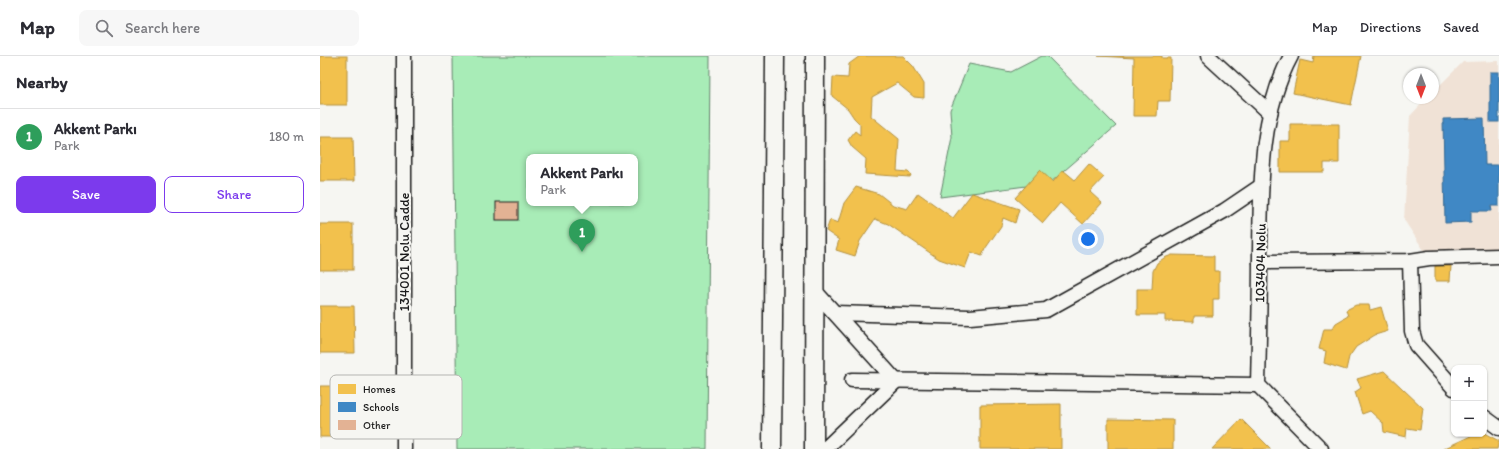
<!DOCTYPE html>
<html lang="en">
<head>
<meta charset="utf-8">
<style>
  :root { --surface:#fff; --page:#f7f7f7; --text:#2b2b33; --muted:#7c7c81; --line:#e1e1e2; --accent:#7c3aed }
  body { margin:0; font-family:Itim,sans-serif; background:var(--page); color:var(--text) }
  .controls { position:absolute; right:12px; bottom:12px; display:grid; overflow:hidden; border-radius:8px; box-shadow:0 1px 3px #0004 }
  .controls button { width:36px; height:36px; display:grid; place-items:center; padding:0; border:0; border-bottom:1px solid var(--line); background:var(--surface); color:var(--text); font:20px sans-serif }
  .compass { position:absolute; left:1083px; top:12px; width:36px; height:36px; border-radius:50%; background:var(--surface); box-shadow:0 1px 3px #0004; rotate:180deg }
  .you { position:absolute; left:768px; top:183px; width:14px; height:14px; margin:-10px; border:3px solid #fff; border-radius:50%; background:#1a73e8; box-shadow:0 0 0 6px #1a73e833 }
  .badge { display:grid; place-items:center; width:26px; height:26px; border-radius:50%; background:var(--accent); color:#fff; font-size:13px; font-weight:700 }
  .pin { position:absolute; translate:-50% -33px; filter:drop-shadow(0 1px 2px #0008) }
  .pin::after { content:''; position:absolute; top:21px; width:14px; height:12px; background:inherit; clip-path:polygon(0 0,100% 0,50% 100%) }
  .popup { position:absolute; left:206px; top:98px; width:112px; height:52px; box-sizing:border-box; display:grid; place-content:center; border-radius:8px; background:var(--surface); filter:drop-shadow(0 1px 3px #0005); font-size:13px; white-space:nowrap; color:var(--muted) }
  .popup b { font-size:15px; color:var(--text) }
  .popup::after { content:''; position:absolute; left:50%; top:100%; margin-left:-8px; border:8px solid transparent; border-top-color:var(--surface) }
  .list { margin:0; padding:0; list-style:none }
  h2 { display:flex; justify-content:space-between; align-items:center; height:52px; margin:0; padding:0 16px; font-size:17px }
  h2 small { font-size:13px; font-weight:400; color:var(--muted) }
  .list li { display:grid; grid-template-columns:26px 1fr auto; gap:12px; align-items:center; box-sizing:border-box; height:56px; padding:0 16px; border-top:1px solid var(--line) }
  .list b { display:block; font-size:15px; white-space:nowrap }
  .list p { margin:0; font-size:13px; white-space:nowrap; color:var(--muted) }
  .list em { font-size:13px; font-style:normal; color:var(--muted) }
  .actions { display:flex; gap:8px; padding:12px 16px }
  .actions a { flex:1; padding:9px 0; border:1px solid var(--accent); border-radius:8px; text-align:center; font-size:14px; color:var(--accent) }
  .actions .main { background:var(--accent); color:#fff }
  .icon { flex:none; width:22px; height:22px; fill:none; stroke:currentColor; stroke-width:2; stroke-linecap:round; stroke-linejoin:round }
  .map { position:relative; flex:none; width:1179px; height:393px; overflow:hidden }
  header { display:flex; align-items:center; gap:24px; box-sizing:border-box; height:56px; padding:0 20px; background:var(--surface); border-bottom:1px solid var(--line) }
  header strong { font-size:19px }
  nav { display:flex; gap:22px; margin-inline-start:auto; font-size:14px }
  .search { width:280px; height:36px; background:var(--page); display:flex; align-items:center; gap:10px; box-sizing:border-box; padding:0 14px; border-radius:8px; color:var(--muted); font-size:15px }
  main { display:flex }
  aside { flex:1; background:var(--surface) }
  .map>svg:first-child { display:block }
  .built { fill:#f0e2d6 }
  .green { fill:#a8ecb7; stroke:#62846a; fill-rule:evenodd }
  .homes { fill:#f2c14e; stroke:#b2903f }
  .schools { fill:#3f88c5; stroke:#346892 }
  .building { fill:#e3b294; stroke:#1c1c1c }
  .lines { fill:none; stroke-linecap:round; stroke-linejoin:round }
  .minor-casing { stroke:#1c1c1c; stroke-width:17 }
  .tertiary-casing { stroke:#1c1c1c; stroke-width:21 }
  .minor { stroke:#f6f6f2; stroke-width:14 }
  .tertiary { stroke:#f6f6f2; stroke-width:18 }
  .labels { text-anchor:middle; stroke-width:4; stroke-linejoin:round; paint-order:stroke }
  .street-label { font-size:14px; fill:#1c1c1c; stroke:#f6f6f2 }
  .key { fill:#f6f6f2; stroke:#b5b5b2; stroke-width:1 }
  .key-label { font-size:11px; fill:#1c1c1c }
</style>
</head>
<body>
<header>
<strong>Map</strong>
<div class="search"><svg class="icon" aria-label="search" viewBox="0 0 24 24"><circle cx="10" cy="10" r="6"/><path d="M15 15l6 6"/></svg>Search here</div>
<nav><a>Map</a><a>Directions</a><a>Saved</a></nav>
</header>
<main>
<aside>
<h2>Nearby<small></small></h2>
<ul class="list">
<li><span class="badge" style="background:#2e9e5b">1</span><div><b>Akkent Parkı</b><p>Park</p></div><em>180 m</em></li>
</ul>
<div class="actions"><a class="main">Save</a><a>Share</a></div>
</aside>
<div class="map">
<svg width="1179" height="393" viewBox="0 0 1179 393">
  <rect width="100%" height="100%" fill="#f6f6f2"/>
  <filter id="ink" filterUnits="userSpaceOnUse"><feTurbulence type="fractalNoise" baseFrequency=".025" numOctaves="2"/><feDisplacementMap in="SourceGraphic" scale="8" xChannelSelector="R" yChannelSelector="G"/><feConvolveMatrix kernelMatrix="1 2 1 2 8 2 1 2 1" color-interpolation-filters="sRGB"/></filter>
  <g filter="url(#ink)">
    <polygon class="built" points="1179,5 1179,199 1109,202 1084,164 1090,60 1107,42 1113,42 1113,36 1143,6"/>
    <g class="green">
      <path d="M 133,0 L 390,0 L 387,393 L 137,393 ZM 209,101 L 315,101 L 315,147 L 209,147 Z"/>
      <polygon points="722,0 727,0 796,70 730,127 620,141 632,81 630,54 649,8 691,16"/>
    </g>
    <g class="homes">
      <rect x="0" y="0" width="27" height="49"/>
      <polygon points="540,0 583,0 593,10 604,28 604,42 594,41 577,27 552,41 551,60 579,83 577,115 588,116 591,119 590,121 545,118 546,103 532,91 528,84 535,75 540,79 540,68 534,62 528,53 512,40 513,21 528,22 529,8"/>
      <polygon points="778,0 842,0 842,2 851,2 850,45 838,45 837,60 813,60 814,2"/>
      <polygon points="994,0 1041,0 1031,49 973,37 980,4 993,7"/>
      <polygon points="970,68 1019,68 1019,107 1004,107 1004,116 960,116 960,85 970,85"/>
      <polygon points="0,81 33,81 34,125 0,125"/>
      <polygon points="769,108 784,121 770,136 782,147 763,168 740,147 723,167 695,142 720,114 733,126 743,114 755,124"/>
      <polygon points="536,131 559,138 573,149 587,153 598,137 633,162 652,137 699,153 695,167 683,162 681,170 665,193 662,200 651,196 645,212 619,203 568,168 555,163 540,185 535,200 516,194 519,184 506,175 510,164 518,167 524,147"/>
      <rect x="0" y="168" width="33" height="46"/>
      <polygon points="852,199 894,200 894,215 899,215 899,243 893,243 893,260 874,260 874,266 845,265 845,259 817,259 817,233 832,233 833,215 837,207 844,202"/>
      <polygon points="1115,210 1131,210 1130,225 1115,225"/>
      <polygon points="1036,249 1049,249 1050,254 1061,251 1068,275 1055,279 1036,291 1029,301 1026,314 1004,307 1006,295 999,293 1004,273 1012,273 1016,267 1028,260 1026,254"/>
      <polygon points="0,250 34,250 35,297 0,297"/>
      <polygon points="1064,315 1103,352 1100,374 1087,372 1086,381 1064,376 1063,367 1050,355 1042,358 1035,336 1041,332 1037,323"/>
      <polygon points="0,330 26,330 27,381 0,381"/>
      <polygon points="741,348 741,393 660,393 660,349"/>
      <polygon points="788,363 853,364 853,393 788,393"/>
      <polygon points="921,363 951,393 892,393"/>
      <polygon points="1164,377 1179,385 1177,393 1123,393 1155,378"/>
    </g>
    <g class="schools">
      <rect x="1170" y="16" width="9" height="50"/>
      <polygon points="1164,62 1165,109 1179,109 1179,150 1171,150 1172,155 1151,155 1151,166 1125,167 1123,63"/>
    </g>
    <rect class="building" x="176" y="146" width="22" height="18"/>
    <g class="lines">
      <g class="minor-casing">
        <g id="minor">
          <polyline points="84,0 84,393"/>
          <polyline points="888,0 950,57"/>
          <path d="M 971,0 C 939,59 941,130 940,196 C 940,240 939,285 938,329 L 1001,393"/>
          <polyline points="1090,205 1092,275 1096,289 1134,332"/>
          <polyline points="940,206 1090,205 1109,202 1179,200"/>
          <polyline points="493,233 576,325 505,393"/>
          <polyline points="515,257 650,261 726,254 904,155 941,130"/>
          <polyline points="532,324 938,329"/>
          <polyline points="1164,361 1179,372"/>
        </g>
      </g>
      <g class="tertiary-casing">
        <g id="tertiary">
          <polyline points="452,393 455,0"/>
          <polyline points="494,393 495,0"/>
        </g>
      </g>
      <use href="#minor" class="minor"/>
      <use href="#tertiary" class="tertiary"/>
    </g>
  </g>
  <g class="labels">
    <g class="street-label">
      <text transform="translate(84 196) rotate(-90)" y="5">134001 Nolu Cadde</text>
      <text transform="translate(940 207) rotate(-89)" y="5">103404 Nolu</text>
    </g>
  </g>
  <rect x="10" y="319" width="132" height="64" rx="6" class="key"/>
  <rect x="18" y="328" width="18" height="10" fill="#f2c14e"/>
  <rect x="18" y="346" width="18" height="10" fill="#3f88c5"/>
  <rect x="18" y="364" width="18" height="10" fill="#e3b294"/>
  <g class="key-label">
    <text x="43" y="337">Homes</text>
    <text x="43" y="355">Schools</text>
    <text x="43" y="373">Other</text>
  </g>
</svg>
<div class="controls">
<button>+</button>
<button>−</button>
</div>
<svg class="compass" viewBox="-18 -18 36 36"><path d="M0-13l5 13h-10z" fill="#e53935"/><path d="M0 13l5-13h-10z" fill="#7c7c81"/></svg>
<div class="you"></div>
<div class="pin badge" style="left:262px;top:196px;background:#2e9e5b">1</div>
<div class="popup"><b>Akkent Parkı</b>Park</div>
</div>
</main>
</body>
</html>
